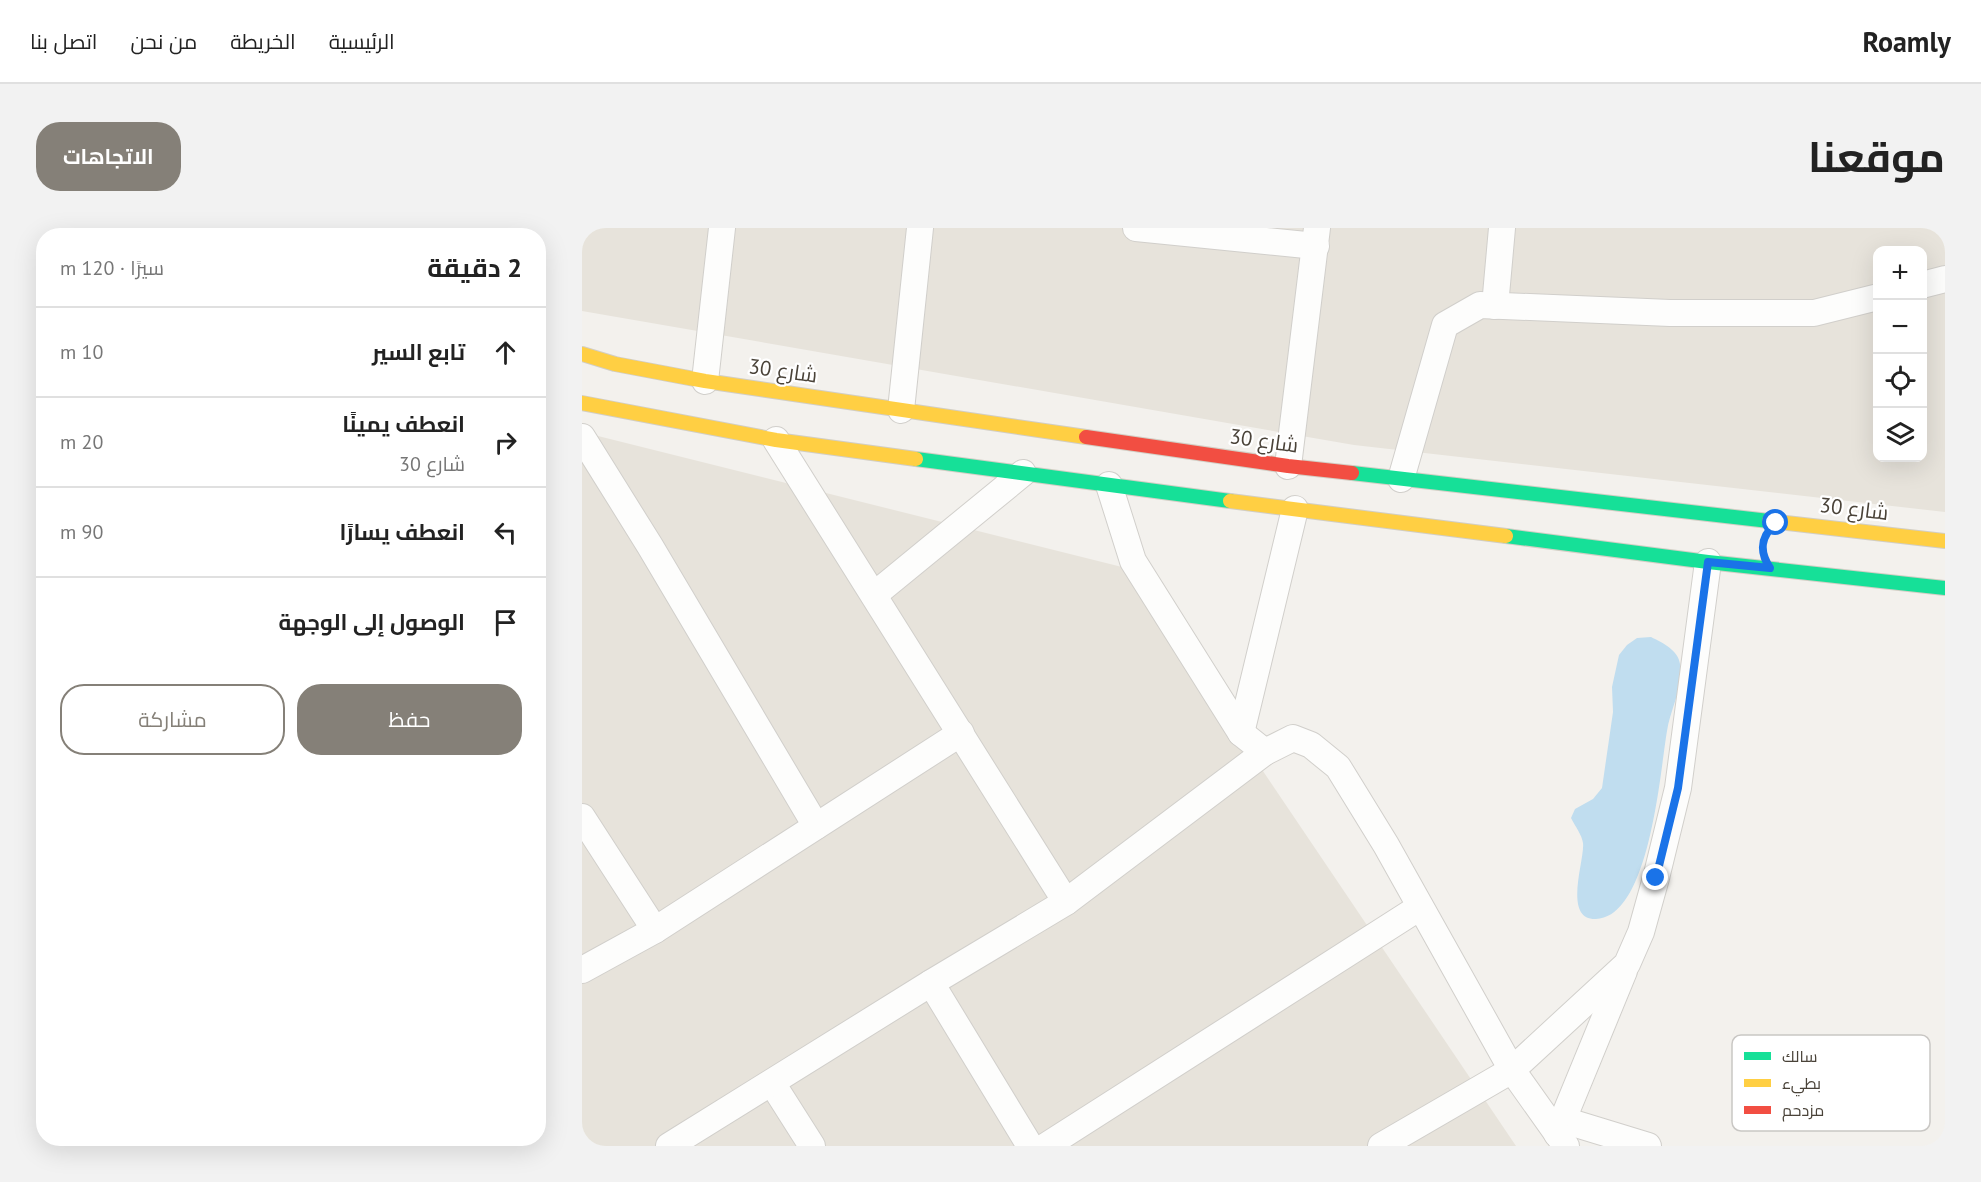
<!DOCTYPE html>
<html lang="ar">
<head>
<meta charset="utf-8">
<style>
  :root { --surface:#fff; --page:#f2f2f2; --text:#222; --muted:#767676; --line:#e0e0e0; --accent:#858078 }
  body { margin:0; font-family:"PT Sans",Cairo,sans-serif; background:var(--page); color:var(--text); direction:rtl }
  .controls { position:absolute; right:18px; top:18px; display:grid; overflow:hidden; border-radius:12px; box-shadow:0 6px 24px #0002 }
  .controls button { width:54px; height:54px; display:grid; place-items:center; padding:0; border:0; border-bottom:2px solid var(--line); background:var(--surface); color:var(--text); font:30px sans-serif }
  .stop { position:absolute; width:18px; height:18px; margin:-14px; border:4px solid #1a73e8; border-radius:50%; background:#fff }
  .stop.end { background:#1a73e8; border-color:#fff; box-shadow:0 2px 6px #0008 }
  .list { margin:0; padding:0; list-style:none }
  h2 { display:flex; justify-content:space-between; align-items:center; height:78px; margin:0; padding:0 24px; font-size:26px }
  h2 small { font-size:20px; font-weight:400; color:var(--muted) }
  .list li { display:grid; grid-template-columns:39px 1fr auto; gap:18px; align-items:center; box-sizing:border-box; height:90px; padding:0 24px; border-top:2px solid var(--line) }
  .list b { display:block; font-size:22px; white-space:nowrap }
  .list p { margin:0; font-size:20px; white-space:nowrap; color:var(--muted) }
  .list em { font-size:20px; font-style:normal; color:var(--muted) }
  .actions { display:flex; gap:12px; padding:18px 24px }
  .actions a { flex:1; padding:14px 0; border:2px solid var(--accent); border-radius:24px; text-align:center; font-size:21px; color:var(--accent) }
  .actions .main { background:var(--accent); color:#fff }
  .icon { flex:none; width:33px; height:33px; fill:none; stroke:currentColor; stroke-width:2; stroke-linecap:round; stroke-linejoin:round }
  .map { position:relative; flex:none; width:1363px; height:918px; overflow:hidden; direction:ltr; border-radius:24px }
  header { display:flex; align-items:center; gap:36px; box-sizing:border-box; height:84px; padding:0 30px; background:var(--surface); border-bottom:2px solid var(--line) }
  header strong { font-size:28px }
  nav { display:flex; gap:33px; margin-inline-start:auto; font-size:21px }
  .intro { display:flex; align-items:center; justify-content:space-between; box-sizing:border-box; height:144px; padding:0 36px }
  h1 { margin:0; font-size:42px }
  .button { padding:15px 27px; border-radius:24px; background:var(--accent); color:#fff; font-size:21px; font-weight:700 }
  main { display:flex; gap:36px; padding:0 36px }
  aside { flex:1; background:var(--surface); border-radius:24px; box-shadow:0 6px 24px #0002 }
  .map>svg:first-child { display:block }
  .residential { fill:#e7e3db; fill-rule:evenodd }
  .water { fill:#c0ddef }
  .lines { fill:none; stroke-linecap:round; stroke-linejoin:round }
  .street-casing { stroke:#d1cfcb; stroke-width:28 }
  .fast-casing { stroke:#d2cec4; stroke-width:16 }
  .slow-casing { stroke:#d2cec4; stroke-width:16 }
  .jam-casing { stroke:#d2cec4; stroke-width:16 }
  .street { stroke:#fdfdfc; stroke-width:26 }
  .fast { stroke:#16e098; stroke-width:14 }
  .slow { stroke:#ffcf43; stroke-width:14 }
  .jam { stroke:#f24e42; stroke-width:14 }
  .route { stroke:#1a73e8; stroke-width:8 }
  .labels { text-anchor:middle; stroke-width:4.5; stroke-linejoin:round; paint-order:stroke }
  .street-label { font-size:21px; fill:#4a4339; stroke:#fff }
  .key { fill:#fff; stroke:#c9c7c4; stroke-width:1.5 }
  .key-label { font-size:16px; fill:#4a4339 }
</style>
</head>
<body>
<header>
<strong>Roamly</strong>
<nav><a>الرئيسية</a><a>الخريطة</a><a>من نحن</a><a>اتصل بنا</a></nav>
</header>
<div class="intro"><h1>موقعنا</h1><a class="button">الاتجاهات</a></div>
<main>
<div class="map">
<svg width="1363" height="918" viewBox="0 0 1363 918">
  <rect width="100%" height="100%" fill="#f3f1ed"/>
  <g class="residential">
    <path d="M 0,0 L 1363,0 L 1363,284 L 772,217 L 0,83 ZM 1296,22 L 1340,22 L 1340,230 L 1296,230 Z"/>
    <polygon points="0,204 544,340 934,918 2,918 0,916"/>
  </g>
  <path class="water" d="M 1069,409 C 1081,415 1096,422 1098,436 C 1102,458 1088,482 1085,503 C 1078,543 1068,689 1014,691 C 980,692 1003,632 1001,615 C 1000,607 993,598 989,590 L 993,581 L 1011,571 L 1020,560 L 1031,484 L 1030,459 L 1037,427 L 1045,417 L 1055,410 Z"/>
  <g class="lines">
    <g class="street-casing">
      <g id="street">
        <polyline points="554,0 734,18"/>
        <polyline points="1340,57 1363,51"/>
        <polyline points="913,78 920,0"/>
        <polyline points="123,153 140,0"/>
        <polyline points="319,182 338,0"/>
        <polyline points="0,209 68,318 234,598"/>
        <polyline points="194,212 484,674"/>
        <polyline points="706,238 735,0"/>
        <polyline points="819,251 863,97 898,77 1088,85 1232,85 1296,69"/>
        <polyline points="527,257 551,333 659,505 683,524"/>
        <polyline points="292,367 441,245"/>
        <polyline points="659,505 713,281"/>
        <polyline points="0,589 73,702"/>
        <polyline points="0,742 73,702 379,505"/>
        <polyline points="349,755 448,918"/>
        <polyline points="190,855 230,918"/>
        <polyline points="981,892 1066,918"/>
        <polyline points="975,906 1042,743"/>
        <polyline points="87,918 349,755 484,674 683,524 711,510 729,517 756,539 804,617 930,842 984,918"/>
        <polyline points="464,918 838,679"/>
        <polyline points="799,918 930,842 1045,736 1059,704 1074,650 1096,560 1126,334"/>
      </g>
    </g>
    <g class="fast-casing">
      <g id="fast">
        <polyline points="334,231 648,273"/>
        <polyline points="770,245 1187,293"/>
        <polyline points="924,308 1126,334 1363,360"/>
      </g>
    </g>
    <g class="slow-casing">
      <g id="slow">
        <polyline points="0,126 33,136 123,153 504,209"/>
        <polyline points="0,175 194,212 334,231"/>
        <polyline points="648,273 924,308"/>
        <polyline points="1187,293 1363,313"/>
      </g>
    </g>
    <g class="jam-casing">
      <polyline id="jam" points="504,209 706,238 770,245"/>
    </g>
    <use href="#street" class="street"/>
    <use href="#fast" class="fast"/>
    <use href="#slow" class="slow"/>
    <use href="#jam" class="jam"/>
  </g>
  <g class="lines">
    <path class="route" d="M 1074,650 L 1096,560 L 1126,334 L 1188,340 C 1177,323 1178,309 1194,295"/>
  </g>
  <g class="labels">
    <g class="street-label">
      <text transform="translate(201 143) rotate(8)" y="7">شارع 30</text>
      <text transform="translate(682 213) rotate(8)" y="7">شارع 30</text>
      <text transform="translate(1272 281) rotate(7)" y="7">شارع 30</text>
    </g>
  </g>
  <rect x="1150" y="807" width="198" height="96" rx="9" class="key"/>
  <rect x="1162" y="824" width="27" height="8" fill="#16e098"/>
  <rect x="1162" y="851" width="27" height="8" fill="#ffcf43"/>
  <rect x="1162" y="878" width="27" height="8" fill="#f24e42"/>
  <g class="key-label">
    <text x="1200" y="834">سالك</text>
    <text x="1200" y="861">بطيء</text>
    <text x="1200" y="888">مزدحم</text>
  </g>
</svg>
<div class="controls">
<button>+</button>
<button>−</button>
<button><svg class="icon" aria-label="locate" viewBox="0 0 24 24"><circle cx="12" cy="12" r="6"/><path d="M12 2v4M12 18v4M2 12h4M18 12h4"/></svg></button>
<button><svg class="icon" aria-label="layers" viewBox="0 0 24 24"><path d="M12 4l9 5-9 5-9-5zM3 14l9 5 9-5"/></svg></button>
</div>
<div class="stop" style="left:1194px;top:295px"></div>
<div class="stop end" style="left:1074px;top:650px"></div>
</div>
<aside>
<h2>2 دقيقة<small>سيرًا · 120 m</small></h2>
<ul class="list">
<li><svg class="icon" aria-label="ahead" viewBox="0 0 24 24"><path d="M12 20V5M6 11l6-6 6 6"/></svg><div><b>تابع السير</b></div><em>10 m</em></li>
<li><svg class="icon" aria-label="right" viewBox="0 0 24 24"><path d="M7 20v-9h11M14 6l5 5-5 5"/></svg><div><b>انعطف يمينًا</b><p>شارع 30</p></div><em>20 m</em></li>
<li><svg class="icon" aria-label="left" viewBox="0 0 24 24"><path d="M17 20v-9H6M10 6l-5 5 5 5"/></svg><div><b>انعطف يسارًا</b></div><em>90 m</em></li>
<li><svg class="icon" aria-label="arrive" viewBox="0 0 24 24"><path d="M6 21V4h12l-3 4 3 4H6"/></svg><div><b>الوصول إلى الوجهة</b></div></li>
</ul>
<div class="actions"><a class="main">حفظ</a><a>مشاركة</a></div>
</aside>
</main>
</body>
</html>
